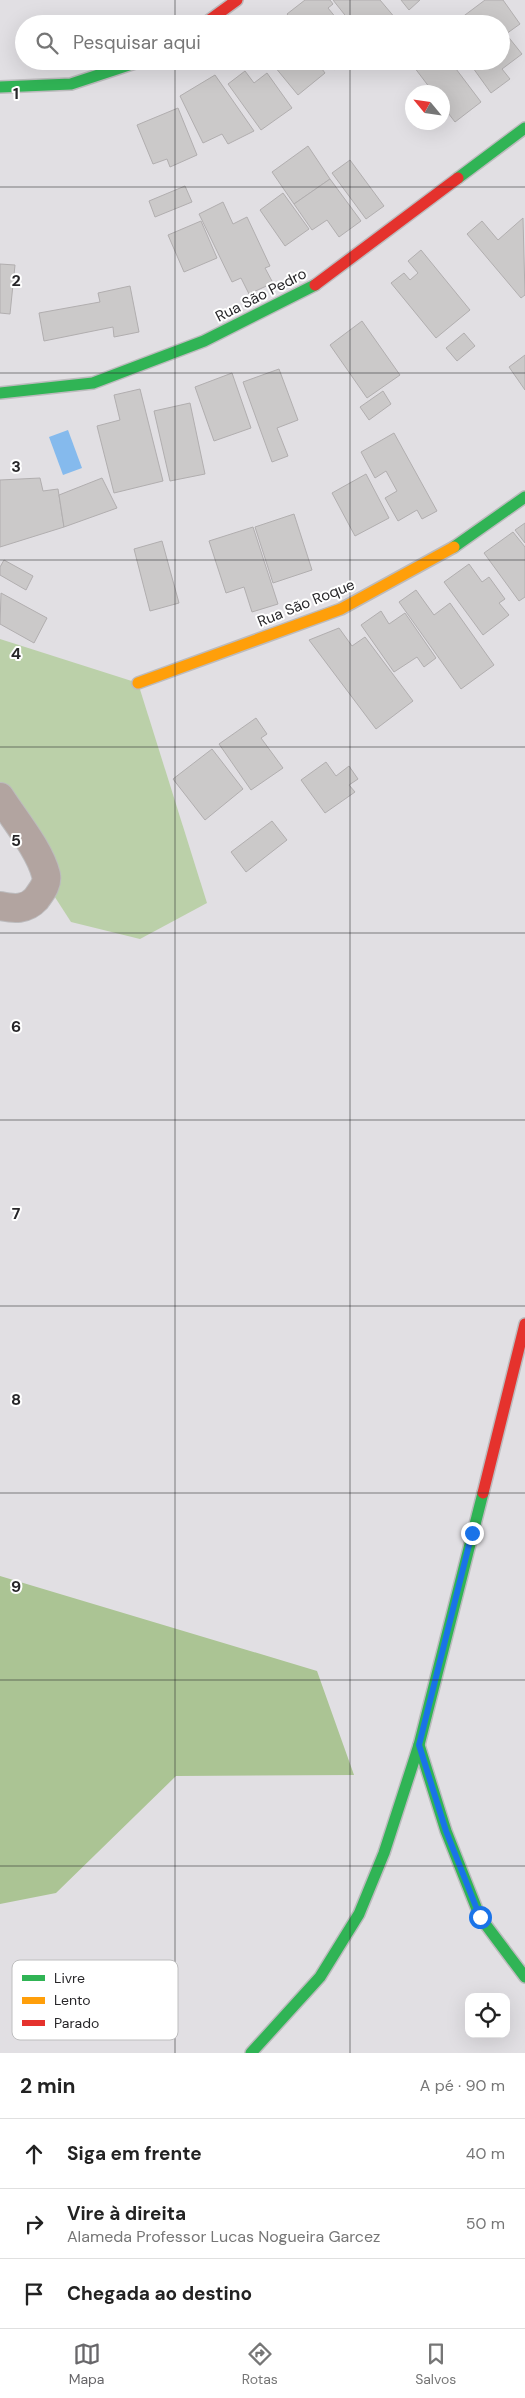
<!DOCTYPE html>
<html lang="pt">
<head>
<meta charset="utf-8">
<style>
  :root { --surface:#fff; --page:#f6f6f6; --text:#222; --muted:#767676; --line:#e0e0e0; --accent:#68676a }
  body { margin:0; font-family:"DM Sans",sans-serif; background:var(--page); color:var(--text) }
  .controls { position:absolute; right:15px; bottom:15px; display:grid; overflow:hidden; border-radius:10px; box-shadow:0 5px 20px #0002 }
  .controls button { width:45px; height:45px; display:grid; place-items:center; padding:0; border:0; border-bottom:1px solid var(--line); background:var(--surface); color:var(--text); font:25px sans-serif }
  .compass { position:absolute; left:405px; top:85px; width:45px; height:45px; border-radius:50%; background:var(--surface); box-shadow:0 5px 20px #0002; rotate:299deg }
  .stop { position:absolute; width:15px; height:15px; margin:-11px; border:4px solid #1a73e8; border-radius:50%; background:#fff }
  .stop.end { background:#1a73e8; border-color:#fff; box-shadow:0 1px 5px #0008 }
  .list { margin:0; padding:0; list-style:none }
  h2 { display:flex; justify-content:space-between; align-items:center; height:65px; margin:0; padding:0 20px; font-size:21px }
  h2 small { font-size:16px; font-weight:400; color:var(--muted) }
  .list li { display:grid; grid-template-columns:32px 1fr auto; gap:15px; align-items:center; box-sizing:border-box; height:70px; padding:0 20px; border-top:1px solid var(--line) }
  .list b { display:block; font-size:19px; white-space:nowrap }
  .list p { margin:0; font-size:16px; white-space:nowrap; color:var(--muted) }
  .list em { font-size:16px; font-style:normal; color:var(--muted) }
  .icon { flex:none; width:28px; height:28px; fill:none; stroke:currentColor; stroke-width:2; stroke-linecap:round; stroke-linejoin:round }
  .map { position:relative; flex:none; width:525px; height:2053px; overflow:hidden }
  .search { position:absolute; background:var(--surface); box-shadow:0 5px 20px #0002; left:15px; right:15px; top:15px; height:55px; display:flex; align-items:center; gap:12px; box-sizing:border-box; padding:0 18px; border-radius:28px; color:var(--muted); font-size:19px }
  .sheet { height:275px; background:var(--surface) }
  nav { display:flex; justify-content:space-around; align-items:center; box-sizing:border-box; height:70px; border-top:1px solid var(--line); background:var(--surface); font-size:14px; color:var(--muted) }
  nav a { display:grid; justify-items:center; gap:2px }
  nav .on { color:var(--accent) }
  .map>svg:first-child { display:block }
  .green { fill:#bbd0a9 }
  .forest { fill:#abc494 }
  .water { fill:#85baed }
  .building { fill:#cbc9c9; stroke:#b1aeaf }
  .lines { fill:none; stroke-linecap:round; stroke-linejoin:round }
  .street-casing { stroke:#bcbbbd; stroke-width:30 }
  .fast-casing { stroke:#bcbbbd; stroke-width:14 }
  .slow-casing { stroke:#bcbbbd; stroke-width:14 }
  .jam-casing { stroke:#bcbbbd; stroke-width:14 }
  .street { stroke:#b2a4a0; stroke-width:28 }
  .fast { stroke:#30b455; stroke-width:11 }
  .slow { stroke:#ff9f0a; stroke-width:11 }
  .jam { stroke:#e5322d; stroke-width:11 }
  .route { stroke:#1a73e8; stroke-width:6 }
  .grid { fill:none; stroke:#272629; stroke-width:1; stroke-opacity:0.55 }
  .labels { text-anchor:middle; stroke-width:4; stroke-linejoin:round; paint-order:stroke }
  .street-label { font-size:15px; fill:#272629; stroke:#fff }
  .key { fill:#fff; stroke:#bebebf; stroke-width:1 }
  .key-label { font-size:14px; fill:#272629 }
  .grid-label { font-size:16px; text-anchor:middle; font-weight:bold; fill:#272629; stroke:#fff; stroke-width:4; stroke-linejoin:round; paint-order:stroke }
</style>
</head>
<body>
<div class="map">
<svg width="525" height="2053" viewBox="0 0 525 2053">
  <rect width="100%" height="100%" fill="#e1dfe3"/>
  <polygon class="green" points="0,639 138,683 207,903 140,939 71,922 0,812"/>
  <polygon class="forest" points="0,1576 317,1671 354,1775 176,1776 56,1893 0,1904"/>
  <polygon class="water" points="68,430 82,468 63,475 49,437"/>
  <g class="building">
    <polygon points="305,0 330,0 333,4 328,8 341,24 295,24 287,14"/>
    <polygon points="333,0 380,0 396,19 391,24 352,24"/>
    <polygon points="401,0 420,0 409,10"/>
    <polygon points="485,0 503,0 520,24 506,34 522,54 502,69 510,79 491,93 468,61 501,61 501,24 453,24"/>
    <polygon points="270,61 316,61 325,73 298,95"/>
    <polygon points="326,61 344,61 334,70"/>
    <polygon points="414,61 450,61 481,102 455,122 442,105 442,92 433,92 411,63"/>
    <polygon points="245,71 254,83 267,73 292,108 261,130 228,84"/>
    <polygon points="215,75 254,131 228,144 222,134 203,143 180,96"/>
    <polygon points="178,108 197,155 170,167 167,159 153,164 137,125"/>
    <polygon points="308,146 330,179 294,204 272,172"/>
    <polygon points="350,160 384,206 366,219 332,173"/>
    <polygon points="330,179 361,221 339,237 327,220 312,230 294,204"/>
    <polygon points="185,186 192,202 155,217 149,201"/>
    <polygon points="283,193 309,229 285,246 260,210"/>
    <polygon points="223,202 233,224 247,217 270,266 265,268 273,283 249,294 241,278 232,282 199,214"/>
    <polygon points="523,218 525,295 521,298 467,234 482,221 498,240"/>
    <polygon points="201,221 217,258 184,272 168,235"/>
    <polygon points="421,250 470,310 436,338 391,283 404,273 410,280 418,273 408,261"/>
    <polygon points="0,264 15,265 10,314 0,313"/>
    <polygon points="130,286 139,332 114,337 113,327 44,341 39,313 100,302 98,293"/>
    <polygon points="362,321 400,375 367,398 330,345"/>
    <polygon points="464,333 475,346 457,361 446,348"/>
    <polygon points="525,355 525,390 509,367"/>
    <polygon points="279,369 298,420 277,428 288,456 272,462 243,382"/>
    <polygon points="232,373 251,428 214,441 195,387"/>
    <polygon points="140,389 163,481 114,493 97,426 120,420 114,395"/>
    <polygon points="383,391 391,404 369,420 360,407"/>
    <polygon points="190,403 205,474 170,481 154,411"/>
    <polygon points="394,433 437,511 422,519 417,510 398,521 385,498 397,491 386,471 375,478 361,452"/>
    <polygon points="366,474 389,518 355,536 332,493"/>
    <polygon points="40,478 43,491 58,489 64,527 0,547 0,480"/>
    <polygon points="102,478 117,508 64,527 59,495"/>
    <polygon points="294,514 312,570 273,583 255,527"/>
    <polygon points="525,523 525,543 515,530"/>
    <polygon points="253,527 278,604 252,612 244,587 226,593 209,541"/>
    <polygon points="513,532 525,547 525,597 519,601 484,553"/>
    <polygon points="162,541 179,603 150,611 134,549"/>
    <polygon points="4,560 33,576 26,590 0,575 0,567"/>
    <polygon points="469,564 482,582 489,577 505,599 499,603 509,615 483,635 444,582"/>
    <polygon points="416,590 434,615 450,603 494,665 461,689 399,602"/>
    <polygon points="1,593 47,618 34,643 0,624"/>
    <polygon points="381,611 389,624 405,613 436,658 424,667 417,657 394,672 361,625"/>
    <polygon points="339,628 352,646 365,637 413,701 376,729 309,640"/>
    <polygon points="256,718 267,734 261,738 283,768 251,790 219,744"/>
    <polygon points="212,749 243,789 205,820 173,779"/>
    <polygon points="326,762 336,776 349,766 358,779 349,785 355,792 325,813 301,780"/>
    <polygon points="272,821 287,840 246,872 231,852"/>
  </g>
  <g class="lines">
    <g class="street-casing">
      <path id="street" d="M 0,797 C 14,819 40,850 46,875 C 48,884 41,892 36,899 C 26,910 14,909 0,906"/>
    </g>
    <g class="fast-casing">
      <g id="fast">
        <polyline points="0,87 71,84 141,61"/>
        <polyline points="458,178 525,128"/>
        <polyline points="0,393 93,383 204,341 315,285"/>
        <polyline points="454,547 525,497"/>
        <polyline points="419,1745 446,1831 480,1917 525,1977"/>
        <polyline points="251,2053 320,1977 359,1914 384,1853 419,1745 483,1493"/>
      </g>
    </g>
    <g class="slow-casing">
      <polyline id="slow" points="138,683 341,609 454,547"/>
    </g>
    <g class="jam-casing">
      <g id="jam">
        <polyline points="204,24 237,0"/>
        <polyline points="315,285 458,178"/>
        <polyline points="483,1493 525,1324"/>
      </g>
    </g>
    <use href="#street" class="street"/>
    <use href="#fast" class="fast"/>
    <use href="#slow" class="slow"/>
    <use href="#jam" class="jam"/>
  </g>
  <g class="lines">
    <polyline class="route" points="472,1533 419,1745 446,1831 480,1917"/>
  </g>
  <path class="grid" d="M 175,0 L 175,24M 350,0 L 350,24M 175,61 L 175,2053M 350,61 L 350,2053M 0,187 L 525,187M 0,373 L 525,373M 0,560 L 525,560M 0,747 L 525,747M 0,933 L 525,933M 0,1120 L 525,1120M 0,1306 L 525,1306M 0,1493 L 525,1493M 0,1680 L 525,1680M 0,1866 L 525,1866"/>
  <g class="labels">
    <g class="street-label">
      <text transform="translate(261 295) rotate(-27)" y="5">Rua São Pedro</text>
      <text transform="translate(306 603) rotate(-22)" y="5">Rua São Roque</text>
    </g>
  </g>
  <rect x="12" y="1960" width="166" height="80" rx="8" class="key"/>
  <rect x="22" y="1975" width="23" height="6" fill="#30b455"/>
  <rect x="22" y="1997" width="23" height="7" fill="#ff9f0a"/>
  <rect x="22" y="2020" width="23" height="6" fill="#e5322d"/>
  <g class="key-label">
    <text x="54" y="1983">Livre</text>
    <text x="54" y="2005">Lento</text>
    <text x="54" y="2028">Parado</text>
  </g>
  <g class="grid-label">
    <text x="16" y="99">1</text>
    <text x="16" y="286">2</text>
    <text x="16" y="472">3</text>
    <text x="16" y="659">4</text>
    <text x="16" y="846">5</text>
    <text x="16" y="1032">6</text>
    <text x="16" y="1219">7</text>
    <text x="16" y="1405">8</text>
    <text x="16" y="1592">9</text>
  </g>
</svg>
<div class="controls">
<button><svg class="icon" aria-label="locate" viewBox="0 0 24 24"><circle cx="12" cy="12" r="6"/><path d="M12 2v4M12 18v4M2 12h4M18 12h4"/></svg></button>
</div>
<svg class="compass" viewBox="-18 -18 36 36"><path d="M0-13l5 13h-10z" fill="#e53935"/><path d="M0 13l5-13h-10z" fill="#767676"/></svg>
<div class="stop" style="left:480px;top:1917px"></div>
<div class="stop end" style="left:472px;top:1533px"></div>
<div class="search"><svg class="icon" aria-label="search" viewBox="0 0 24 24"><circle cx="10" cy="10" r="6"/><path d="M15 15l6 6"/></svg>Pesquisar aqui</div>
</div>
<section class="sheet">
<h2>2 min<small>A pé · 90 m</small></h2>
<ul class="list">
<li><svg class="icon" aria-label="ahead" viewBox="0 0 24 24"><path d="M12 20V5M6 11l6-6 6 6"/></svg><div><b>Siga em frente</b></div><em>40 m</em></li>
<li><svg class="icon" aria-label="right" viewBox="0 0 24 24"><path d="M7 20v-9h11M14 6l5 5-5 5"/></svg><div><b>Vire à direita</b><p>Alameda Professor Lucas Nogueira Garcez</p></div><em>50 m</em></li>
<li><svg class="icon" aria-label="arrive" viewBox="0 0 24 24"><path d="M6 21V4h12l-3 4 3 4H6"/></svg><div><b>Chegada ao destino</b></div></li>
</ul>
</section>
<nav>
<a class="on"><svg class="icon" aria-label="map" viewBox="0 0 24 24"><path d="M3 6l6-2 6 2 6-2v14l-6 2-6-2-6 2zM9 4v14M15 6v14"/></svg>Mapa</a>
<a><svg class="icon" aria-label="directions" viewBox="0 0 24 24"><path d="M12 3l9 9-9 9-9-9zM9 14v-3h6M13 9l2 2-2 2"/></svg>Rotas</a>
<a><svg class="icon" aria-label="saved" viewBox="0 0 24 24"><path d="M7 4h10v16l-5-4-5 4z"/></svg>Salvos</a>
</nav>
</body>
</html>
